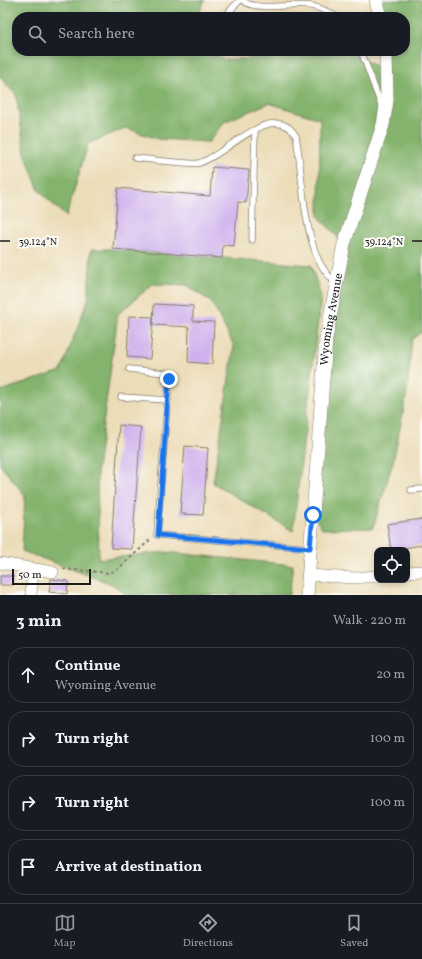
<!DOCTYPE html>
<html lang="en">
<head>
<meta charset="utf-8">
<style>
  :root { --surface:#171b24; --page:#242831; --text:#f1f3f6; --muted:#9ea1a6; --line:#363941; --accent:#8c9099 }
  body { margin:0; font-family:Vollkorn,serif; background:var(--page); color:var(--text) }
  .controls { position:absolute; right:12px; bottom:12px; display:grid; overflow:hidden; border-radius:8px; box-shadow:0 2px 6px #0003 }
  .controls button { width:36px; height:36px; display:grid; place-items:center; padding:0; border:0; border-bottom:1px solid var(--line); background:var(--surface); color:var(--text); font:20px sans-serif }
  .scale { position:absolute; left:12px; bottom:10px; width:79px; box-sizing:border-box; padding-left:4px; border:2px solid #1c1c1c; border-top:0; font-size:11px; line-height:14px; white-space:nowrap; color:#1c1c1c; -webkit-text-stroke:3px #fdfcf7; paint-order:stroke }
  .stop { position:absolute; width:12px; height:12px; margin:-9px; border:3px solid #1a73e8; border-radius:50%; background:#fff }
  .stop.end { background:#1a73e8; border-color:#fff; box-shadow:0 1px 4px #0008 }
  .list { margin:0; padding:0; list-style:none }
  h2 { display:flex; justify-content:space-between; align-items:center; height:52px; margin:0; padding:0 16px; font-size:17px }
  h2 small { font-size:13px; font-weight:400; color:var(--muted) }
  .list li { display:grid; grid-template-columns:26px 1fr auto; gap:12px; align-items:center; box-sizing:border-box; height:56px; margin:0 8px 8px; padding:0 8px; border:1px solid var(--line); border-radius:16px }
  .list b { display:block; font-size:15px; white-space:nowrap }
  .list p { margin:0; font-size:13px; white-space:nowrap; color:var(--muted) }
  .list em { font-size:13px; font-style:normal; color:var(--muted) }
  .icon { flex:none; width:22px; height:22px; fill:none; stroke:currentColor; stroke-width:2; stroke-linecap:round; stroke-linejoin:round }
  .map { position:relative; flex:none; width:422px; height:595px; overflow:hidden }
  .search { position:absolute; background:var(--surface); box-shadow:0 2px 6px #0003; left:12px; right:12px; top:12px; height:44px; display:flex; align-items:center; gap:10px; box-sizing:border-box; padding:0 14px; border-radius:16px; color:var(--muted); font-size:15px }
  .sheet { height:308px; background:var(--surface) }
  nav { display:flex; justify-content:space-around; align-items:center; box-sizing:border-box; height:56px; border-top:1px solid var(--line); background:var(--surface); font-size:11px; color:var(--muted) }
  nav a { display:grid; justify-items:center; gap:2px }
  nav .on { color:var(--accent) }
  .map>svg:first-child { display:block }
  .forest { fill:#84b36d; stroke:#506844 }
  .building { fill:#ceb0ec }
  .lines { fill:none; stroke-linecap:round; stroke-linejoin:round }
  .service-casing { stroke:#847c6a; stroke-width:7 }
  .minor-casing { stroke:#847c6a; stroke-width:12 }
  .tertiary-casing { stroke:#847c6a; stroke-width:14 }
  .path { stroke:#847c6a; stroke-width:2; stroke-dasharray:3 3; stroke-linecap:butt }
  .service { stroke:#fff; stroke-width:5.5 }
  .minor { stroke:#fff; stroke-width:11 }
  .tertiary { stroke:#fff; stroke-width:13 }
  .route { stroke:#1a73e8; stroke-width:5 }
  .ticks { fill:none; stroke:#1c1c1c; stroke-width:1.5 }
  .labels { text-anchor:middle; stroke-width:4; stroke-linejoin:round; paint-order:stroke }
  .street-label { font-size:12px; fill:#1c1c1c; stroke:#fdfcf7 }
  .ticks-label { font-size:10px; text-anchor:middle; fill:#1c1c1c; stroke:#fdfcf7; stroke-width:4; stroke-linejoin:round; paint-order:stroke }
</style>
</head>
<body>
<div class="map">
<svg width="422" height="595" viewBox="0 0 422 595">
  <rect width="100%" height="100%" fill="#fdfcf7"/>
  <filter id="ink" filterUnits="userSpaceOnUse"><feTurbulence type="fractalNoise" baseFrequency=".025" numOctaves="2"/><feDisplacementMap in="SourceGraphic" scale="8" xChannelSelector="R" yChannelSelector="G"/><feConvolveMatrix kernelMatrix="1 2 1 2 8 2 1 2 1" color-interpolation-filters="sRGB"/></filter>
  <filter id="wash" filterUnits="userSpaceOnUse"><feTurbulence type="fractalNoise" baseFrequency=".012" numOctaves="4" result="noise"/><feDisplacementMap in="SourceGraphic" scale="16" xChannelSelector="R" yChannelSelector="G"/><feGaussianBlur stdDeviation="0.9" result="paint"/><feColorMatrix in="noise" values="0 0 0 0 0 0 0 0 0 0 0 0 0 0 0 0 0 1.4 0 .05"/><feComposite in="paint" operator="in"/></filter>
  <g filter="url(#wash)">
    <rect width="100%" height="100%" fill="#ecddb9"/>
    <g class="forest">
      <polygon points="0,0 205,0 197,17 17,17 17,51 211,51 224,60 351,52 387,73 386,51 405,51 405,17 380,17 376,0 422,0 422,332 412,339 407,393 393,462 373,528 323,529 313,515 326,339 344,244 319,217 320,119 269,103 224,122 209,142 158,139 125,128 88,144 66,217 39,191 25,153 16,95 0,77"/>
      <polygon points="91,249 113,249 311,265 321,296 293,531 213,483 234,346 212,303 187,285 153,284 118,314 97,470 99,559 165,552 293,565 289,595 127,595 112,584 22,551 25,495 0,465 0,391 61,371 88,299"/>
    </g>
    <g id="blocks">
      <g class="building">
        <polygon points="212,167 249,170 246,203 238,202 234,246 223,245 222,258 113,249 118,188 210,196"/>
        <polygon points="154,304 193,306 193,321 214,322 212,364 188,362 189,327 153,325"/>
        <polygon points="129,316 153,317 150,359 127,357"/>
        <polygon points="119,425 141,427 132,549 111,548"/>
        <polygon points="185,446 208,448 203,515 180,514"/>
        <polygon points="422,519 422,545 391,550 387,524"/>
        <rect x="0" y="576" width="13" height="9"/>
        <polygon points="51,579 68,581 67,594 49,592"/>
      </g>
    </g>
  </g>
  <g filter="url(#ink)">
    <use href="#blocks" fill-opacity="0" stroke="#847c6a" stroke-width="1"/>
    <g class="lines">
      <g class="service-casing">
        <g id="service">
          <path d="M 243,0 C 251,12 296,3 311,6 C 321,8 329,12 337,17"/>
          <polyline points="224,17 240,0"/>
          <polyline points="361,51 383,110"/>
          <path d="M 135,158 C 147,159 191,165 199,163 C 226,156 273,98 296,136 C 303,176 302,221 318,259 C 322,269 329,276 336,284"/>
          <polyline points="252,240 255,130"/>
          <polyline points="129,369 165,373 169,379 157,535 310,548"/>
          <polyline points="121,397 168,400"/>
          <polyline points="411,490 422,489"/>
        </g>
      </g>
      <g class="minor-casing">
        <g id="minor">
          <polyline points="0,563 53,572"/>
          <polyline points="407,572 422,571"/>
          <polyline points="308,575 354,578 377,576"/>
          <polyline points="31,595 33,570"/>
        </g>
      </g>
      <g class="tertiary-casing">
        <g id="tertiary">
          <polyline points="376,0 380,17"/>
          <path id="s1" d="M 307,595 L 326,339 L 344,244 L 383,125 L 387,101 L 386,51"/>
        </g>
      </g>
      <polyline class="path" points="63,569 109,573 118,569 151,539"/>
      <use href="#service" class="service"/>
      <use href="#minor" class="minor"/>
      <use href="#tertiary" class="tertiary"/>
    </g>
  </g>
  <g class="lines" filter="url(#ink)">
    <polyline class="route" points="169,379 158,535 310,548 313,515"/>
  </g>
  <path class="ticks" d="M 0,241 L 10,241M 412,241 L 422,241"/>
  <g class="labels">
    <g class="street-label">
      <text dy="4" stroke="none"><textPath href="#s1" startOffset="277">Wyoming Avenue</textPath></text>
    </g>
  </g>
  <g class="ticks-label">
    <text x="38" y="245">39.124°N</text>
    <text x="384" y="245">39.124°N</text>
  </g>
</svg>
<div class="controls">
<button><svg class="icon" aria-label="locate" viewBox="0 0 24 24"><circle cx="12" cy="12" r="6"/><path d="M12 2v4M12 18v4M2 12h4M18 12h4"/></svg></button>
</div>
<div class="scale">50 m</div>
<div class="stop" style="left:313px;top:515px"></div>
<div class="stop end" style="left:169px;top:379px"></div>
<div class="search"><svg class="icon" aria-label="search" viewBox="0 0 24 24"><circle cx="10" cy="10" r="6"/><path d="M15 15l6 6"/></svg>Search here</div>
</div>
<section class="sheet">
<h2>3 min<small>Walk · 220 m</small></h2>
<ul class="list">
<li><svg class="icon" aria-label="ahead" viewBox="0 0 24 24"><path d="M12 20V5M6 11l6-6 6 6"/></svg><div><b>Continue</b><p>Wyoming Avenue</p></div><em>20 m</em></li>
<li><svg class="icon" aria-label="right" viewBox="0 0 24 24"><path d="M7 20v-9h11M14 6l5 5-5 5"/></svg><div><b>Turn right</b></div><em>100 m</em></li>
<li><svg class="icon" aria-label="right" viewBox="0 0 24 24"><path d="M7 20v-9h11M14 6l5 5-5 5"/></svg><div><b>Turn right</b></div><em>100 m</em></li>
<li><svg class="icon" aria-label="arrive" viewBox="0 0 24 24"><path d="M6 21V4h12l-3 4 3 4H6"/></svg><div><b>Arrive at destination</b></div></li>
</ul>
</section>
<nav>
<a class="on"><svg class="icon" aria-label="map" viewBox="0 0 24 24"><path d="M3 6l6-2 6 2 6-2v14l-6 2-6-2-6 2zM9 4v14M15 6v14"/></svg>Map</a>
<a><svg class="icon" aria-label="directions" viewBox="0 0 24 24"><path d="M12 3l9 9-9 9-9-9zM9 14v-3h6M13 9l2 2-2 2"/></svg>Directions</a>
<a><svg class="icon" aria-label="saved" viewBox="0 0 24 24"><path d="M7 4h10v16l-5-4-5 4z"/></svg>Saved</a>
</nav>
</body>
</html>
